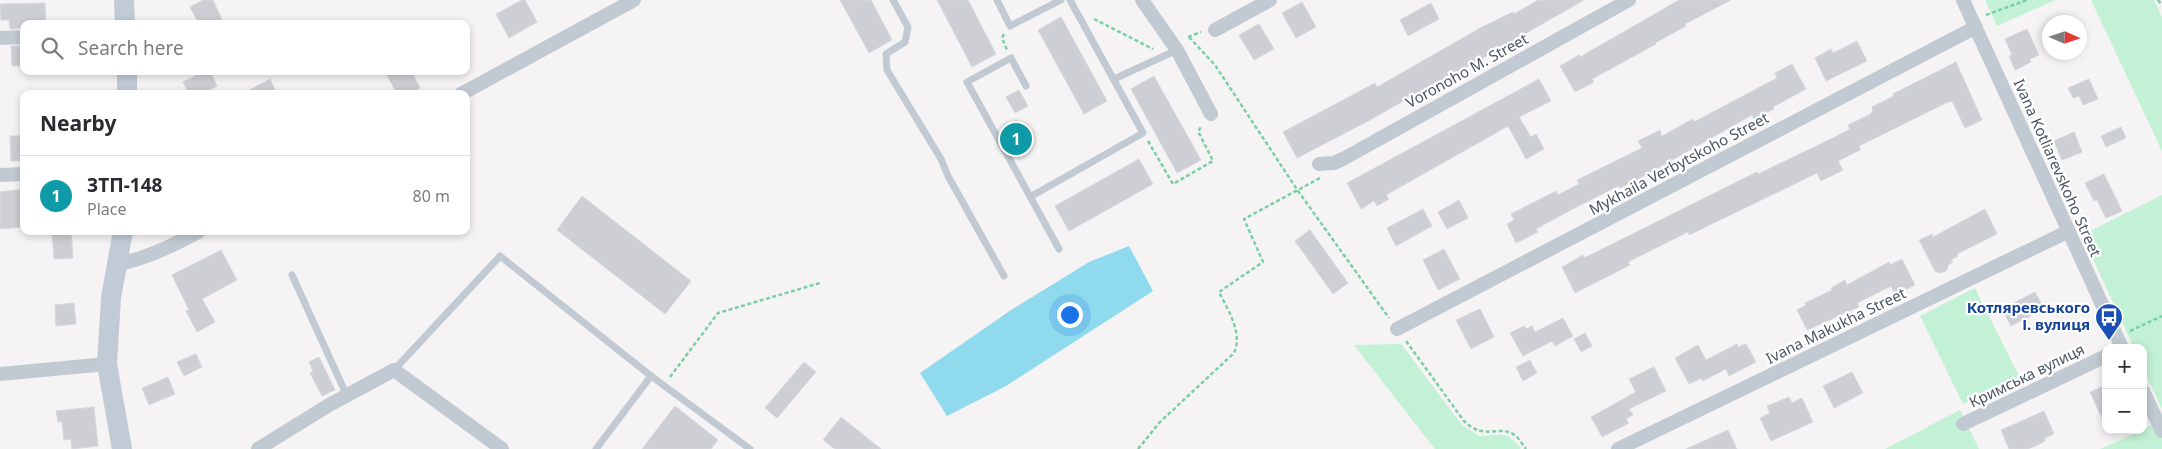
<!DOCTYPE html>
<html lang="en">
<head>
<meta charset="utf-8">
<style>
  :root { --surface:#fff; --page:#f7f7f7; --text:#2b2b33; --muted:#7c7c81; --line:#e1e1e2; --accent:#db2777 }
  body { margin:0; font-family:"Noto Sans",sans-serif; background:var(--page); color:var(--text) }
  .controls { position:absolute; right:15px; bottom:15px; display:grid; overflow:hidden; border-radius:10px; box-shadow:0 2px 8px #0003 }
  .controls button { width:45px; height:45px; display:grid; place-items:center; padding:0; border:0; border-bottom:1px solid var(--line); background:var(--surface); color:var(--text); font:25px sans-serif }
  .compass { position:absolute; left:2042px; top:15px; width:45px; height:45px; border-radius:50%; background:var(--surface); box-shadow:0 2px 8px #0003; rotate:93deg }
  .you { position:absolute; left:1069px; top:314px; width:18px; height:18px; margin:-12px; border:4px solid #fff; border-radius:50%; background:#1a73e8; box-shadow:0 0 0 8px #1a73e833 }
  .badge { display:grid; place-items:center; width:32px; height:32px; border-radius:50%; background:var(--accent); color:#fff; font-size:16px; font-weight:700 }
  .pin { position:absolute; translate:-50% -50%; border:2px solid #fff; box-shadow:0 1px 5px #0006 }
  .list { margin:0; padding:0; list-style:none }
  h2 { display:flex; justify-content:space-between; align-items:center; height:65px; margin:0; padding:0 20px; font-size:21px }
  h2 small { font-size:16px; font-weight:400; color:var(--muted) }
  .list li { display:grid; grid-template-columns:32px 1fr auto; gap:15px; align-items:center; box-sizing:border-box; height:80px; padding:0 20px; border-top:1px solid var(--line) }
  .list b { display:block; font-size:19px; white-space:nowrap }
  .list p { margin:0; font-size:16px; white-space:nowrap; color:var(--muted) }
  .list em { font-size:16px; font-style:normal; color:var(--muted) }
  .icon { flex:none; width:28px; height:28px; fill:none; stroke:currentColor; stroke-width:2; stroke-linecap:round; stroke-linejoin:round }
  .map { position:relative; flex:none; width:2162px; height:449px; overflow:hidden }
  .search { position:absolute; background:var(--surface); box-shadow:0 2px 8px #0003; left:20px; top:20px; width:450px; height:55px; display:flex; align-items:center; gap:12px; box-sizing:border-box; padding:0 18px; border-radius:10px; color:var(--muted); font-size:19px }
  .panel { position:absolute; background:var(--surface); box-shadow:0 2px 8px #0003; left:20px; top:90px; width:450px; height:145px; border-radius:10px }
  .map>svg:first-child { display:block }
  .green { fill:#c3f1d5 }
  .water { fill:#90daee }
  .building { fill:#cdcfd5; stroke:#d7d9de }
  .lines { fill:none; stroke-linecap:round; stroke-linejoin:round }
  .path { stroke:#7ad0a6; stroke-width:2.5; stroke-dasharray:4 2.5; stroke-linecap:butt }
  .lane { stroke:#c1cad2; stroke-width:7 }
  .street { stroke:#c1cad2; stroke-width:14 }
  .secondary { stroke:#c1cbd6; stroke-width:20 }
  .labels { text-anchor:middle; stroke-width:4.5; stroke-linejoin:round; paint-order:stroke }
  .street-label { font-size:15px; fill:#4a5661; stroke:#fff }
  .transit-label { font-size:15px; font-weight:bold; fill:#164399; stroke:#fff; text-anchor:end }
</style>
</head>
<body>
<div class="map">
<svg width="2162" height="449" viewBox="0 0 2162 449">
  <rect width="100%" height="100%" fill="#f5f3f3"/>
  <g class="green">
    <polygon points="1985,0 2055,0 1997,26"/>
    <polygon points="2091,0 2154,0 2162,17 2162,151"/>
    <polygon points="2162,195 2162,409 2143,368 2143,348 2134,348 2082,235"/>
    <polygon points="1975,288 2019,376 1963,404 1920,316"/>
    <path d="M 1401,344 L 1461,424 L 1479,436 C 1501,436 1505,428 1521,449 L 1435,449 L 1354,345 Z"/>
    <polygon points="1960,410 1979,449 1885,449"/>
    <polygon points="2162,419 2162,449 2100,449 2143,430"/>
  </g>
  <polygon class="water" points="1129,246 1153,291 1006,386 947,416 920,373 1011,310 1089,262"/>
  <g class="building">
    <polygon points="203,0 213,0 224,24 199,24 190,7"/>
    <polygon points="522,0 525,0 537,22 509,38 496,14"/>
    <polygon points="840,0 871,0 892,40 869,53"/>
    <polygon points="937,0 968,0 996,54 972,67"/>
    <polygon points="1538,0 1584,0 1441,82 1440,80 1370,120 1297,158 1283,132 1375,83 1377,87 1482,27 1513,12 1514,14"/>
    <polygon points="1679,0 1731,0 1685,24 1686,26 1655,43 1656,44 1592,79 1594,82 1575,92 1560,66 1579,55 1580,57"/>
    <polygon points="1302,2 1316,27 1296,38 1282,13"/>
    <polygon points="45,3 46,24 24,24 24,28 10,29 9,20 1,20 0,4"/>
    <polygon points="1431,3 1439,19 1408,36 1400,20"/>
    <polygon points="1061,17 1107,101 1084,114 1038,30"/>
    <polygon points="1259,24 1274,49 1254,60 1239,35"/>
    <polygon points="2027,29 2039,55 2030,59 2031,62 2015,70 2009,56 2012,55 2005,39"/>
    <polygon points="1857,41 1867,61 1826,81 1815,58 1831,49 1833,53"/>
    <polygon points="11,46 24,46 24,66 12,66"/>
    <polygon points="1956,62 1982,120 1965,128 1952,101 1946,103 1859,146 1860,150 1838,161 1843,170 1821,181 1817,173 1689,235 1688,232 1628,262 1630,265 1575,293 1562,267 1583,255 1584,258 1757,172 1758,174 1833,138 1850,129 1848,125 1869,115 1873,111 1872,107 1894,96 1893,94"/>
    <polygon points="1792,64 1806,89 1773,107 1774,109 1754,119 1752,115 1642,177 1620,188 1618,186 1567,212 1536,229 1538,232 1516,243 1507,224 1514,220 1511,214 1556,191 1558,195 1579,184 1577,180 1642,148 1638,141 1660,130 1662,136 1693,119 1694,122 1777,78 1775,73"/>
    <polygon points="205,71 210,71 217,86 202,94 189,94 183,82"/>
    <polygon points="385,71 411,71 420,88 410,94 397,94"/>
    <polygon points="1154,76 1201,160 1177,173 1131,89"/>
    <polygon points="270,79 275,90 268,94 242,94"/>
    <polygon points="1539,79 1551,101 1519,117 1531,137 1536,134 1544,149 1526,159 1508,126 1386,195 1389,199 1377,206 1374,201 1361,209 1347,183"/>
    <polygon points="2089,79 2098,99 2083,105 2079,96 2073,98 2068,88"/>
    <polygon points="1019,90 1028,106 1015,113 1006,97"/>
    <polygon points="1017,126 1027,146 1015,152 1004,133"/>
    <polygon points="2121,127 2126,138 2106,147 2101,136"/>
    <polygon points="2074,132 2082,152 2062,160 2054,141"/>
    <polygon points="10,136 24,136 24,161 11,161"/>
    <polygon points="1139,159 1153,184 1069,231 1055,206"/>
    <polygon points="2104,174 2122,211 2106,218 2097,200 2094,201 2085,183"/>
    <polygon points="24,189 24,227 0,229 0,192"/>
    <polygon points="582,196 691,281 665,314 557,230"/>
    <polygon points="1459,200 1468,218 1447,229 1438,212"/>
    <polygon points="1423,209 1432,226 1396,246 1387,228"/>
    <polygon points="1985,209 1997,234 1957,254 1958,256 1951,260 1953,262 1949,264 1946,271 1939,273 1935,271 1919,240 1932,234 1933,237"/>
    <polygon points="1310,230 1348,283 1333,294 1295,241"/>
    <polygon points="60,231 71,231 73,258 54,259 52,232"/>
    <polygon points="1444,249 1460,279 1438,290 1423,260"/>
    <polygon points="221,250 237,280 202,299 215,322 197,332 186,311 189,310 172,275"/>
    <polygon points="1902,259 1915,285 1895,295 1891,286 1857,303 1859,307 1807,330 1797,310 1806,305 1805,303 1832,290 1831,288 1845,280 1847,285 1889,262 1890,265"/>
    <polygon points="2035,292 2044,309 2011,326 2002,309"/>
    <polygon points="74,303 76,324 56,326 55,305"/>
    <polygon points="1480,309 1494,337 1471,349 1456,320"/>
    <polygon points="1563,318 1573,336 1555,346 1552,341 1523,356 1510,333 1524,326 1526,329 1532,326 1535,332"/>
    <polygon points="1585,333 1592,346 1581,352 1574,339"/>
    <polygon points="1737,344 1738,347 1746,344 1756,362 1729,376 1726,369 1703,381 1701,378 1689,384 1675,358 1698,345 1706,360"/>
    <polygon points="196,354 202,367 184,376 177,362"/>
    <polygon points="319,357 335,390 322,396 310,373 313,371 309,362"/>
    <polygon points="1530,360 1537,373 1523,381 1516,367"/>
    <polygon points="804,362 816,372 777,418 765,408"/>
    <polygon points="1654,367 1666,391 1629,409 1633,415 1626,419 1629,423 1602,437 1591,417 1636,392 1629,379"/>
    <polygon points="1852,372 1863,393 1834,408 1823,386"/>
    <polygon points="168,377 175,394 149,405 142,388"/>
    <polygon points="2106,385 2106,427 2090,392"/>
    <polygon points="1789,397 1792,403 1802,398 1813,422 1771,441 1760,418 1770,413 1767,406"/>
    <polygon points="675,406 718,440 711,449 642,449"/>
    <polygon points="94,407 98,446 72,449 71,439 64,440 62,422 58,422 56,411"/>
    <polygon points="2044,411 2054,434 2045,438 2044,442 2028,449 2009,449 2001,430"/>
    <polygon points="841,417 881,449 835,449 823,440"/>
    <polygon points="1728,430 1737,449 1686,449"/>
  </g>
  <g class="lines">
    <g class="path">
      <polyline points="2158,0 2162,5"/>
      <polyline points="1986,15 2027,0"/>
      <polyline points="1094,19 1153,49"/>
      <polyline points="1004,34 1002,38 1007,50"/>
      <polyline points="1188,37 1201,32"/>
      <polyline points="1189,37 1215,65 1298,191 1389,318"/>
      <polyline points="1148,141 1173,184 1213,161 1198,131 1202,126"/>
      <polyline points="2130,331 2162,316"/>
      <path d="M 1406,341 L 1464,421 C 1485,442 1499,423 1516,436 C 1519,439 1523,445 1526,449"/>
      <polyline points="670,377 718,313 820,283"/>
      <path d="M 1138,449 L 1160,422 L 1234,353 C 1243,333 1228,310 1219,292 L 1263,262 L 1244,219 L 1320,178"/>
    </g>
    <g class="lane">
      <polyline points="893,0 908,27 905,42 886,54 887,70 941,159 948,176 1004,276"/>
      <polyline points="997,0 1010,26 1061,0"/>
      <polyline points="1114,79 1177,50"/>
      <polyline points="1026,86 1011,58 967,82 1059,249"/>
      <polyline points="1030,197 1143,133 1070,0"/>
      <polyline points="292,275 347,396"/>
      <polyline points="394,370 500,256 651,376 750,449"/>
      <polyline points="596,449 651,376"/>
    </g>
    <g class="street">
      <polyline points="1142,0 1177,50 1211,114"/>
      <polyline points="1963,0 2122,348"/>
      <polyline points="1215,30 1270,0"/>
      <polyline points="0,38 24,37"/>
      <polyline points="461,94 634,0"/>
      <polyline points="1319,164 1334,163 1343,159 1629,0"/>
      <polyline points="0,175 24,174"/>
      <path d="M 116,265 C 147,258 172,246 200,231"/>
      <polyline points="1397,329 1976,27"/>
      <polyline points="0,374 107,364"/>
      <polyline points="2143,391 2162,431"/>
      <polyline points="1963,424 2106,356"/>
      <polyline points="258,449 329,405 394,370 502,449"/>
      <polyline points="1618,449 2067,232"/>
    </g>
    <g class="secondary">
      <polyline points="124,0 125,24"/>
      <polyline points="127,71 127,94"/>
      <polyline points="122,449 107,364 111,298 123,231"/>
    </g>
  </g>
  <defs>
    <g id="bus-pin" transform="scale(1.4375)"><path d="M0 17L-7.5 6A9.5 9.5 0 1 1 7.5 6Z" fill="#1a4fb4" stroke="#fff"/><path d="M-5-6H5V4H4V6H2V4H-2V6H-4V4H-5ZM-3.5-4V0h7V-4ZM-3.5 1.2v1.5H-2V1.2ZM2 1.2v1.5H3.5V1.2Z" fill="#fff"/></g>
  </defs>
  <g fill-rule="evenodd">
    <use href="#bus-pin" x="2109" y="317"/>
  </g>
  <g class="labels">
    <g class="street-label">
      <text transform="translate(1467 71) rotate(-29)" y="5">Voronoho M. Street</text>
      <text transform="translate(1679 164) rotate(-28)" y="5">Mykhaila Verbytskoho Street</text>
      <text transform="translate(2057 168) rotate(66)" y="5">Ivana Kotliarevskoho Street</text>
      <text transform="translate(1836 326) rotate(-26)" y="5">Ivana Makukha Street</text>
      <text transform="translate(2027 376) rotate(-26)" y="5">Кримська вулиця</text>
    </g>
    <g class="transit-label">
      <text x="2090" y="313">Котляревського<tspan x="2090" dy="17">І. вулиця</tspan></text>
    </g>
  </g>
</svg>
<div class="controls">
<button>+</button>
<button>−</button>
</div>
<svg class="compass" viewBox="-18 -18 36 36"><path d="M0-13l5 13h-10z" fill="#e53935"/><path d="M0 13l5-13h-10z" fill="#7c7c81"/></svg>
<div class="you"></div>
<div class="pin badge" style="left:1016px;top:139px;background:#0f9aa8">1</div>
<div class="search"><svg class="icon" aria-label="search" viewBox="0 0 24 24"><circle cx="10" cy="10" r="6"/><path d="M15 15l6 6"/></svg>Search here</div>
<section class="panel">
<h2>Nearby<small></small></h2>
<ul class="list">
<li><span class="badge" style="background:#0f9aa8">1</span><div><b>ЗТП-148</b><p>Place</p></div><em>80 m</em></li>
</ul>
</section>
</div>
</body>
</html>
